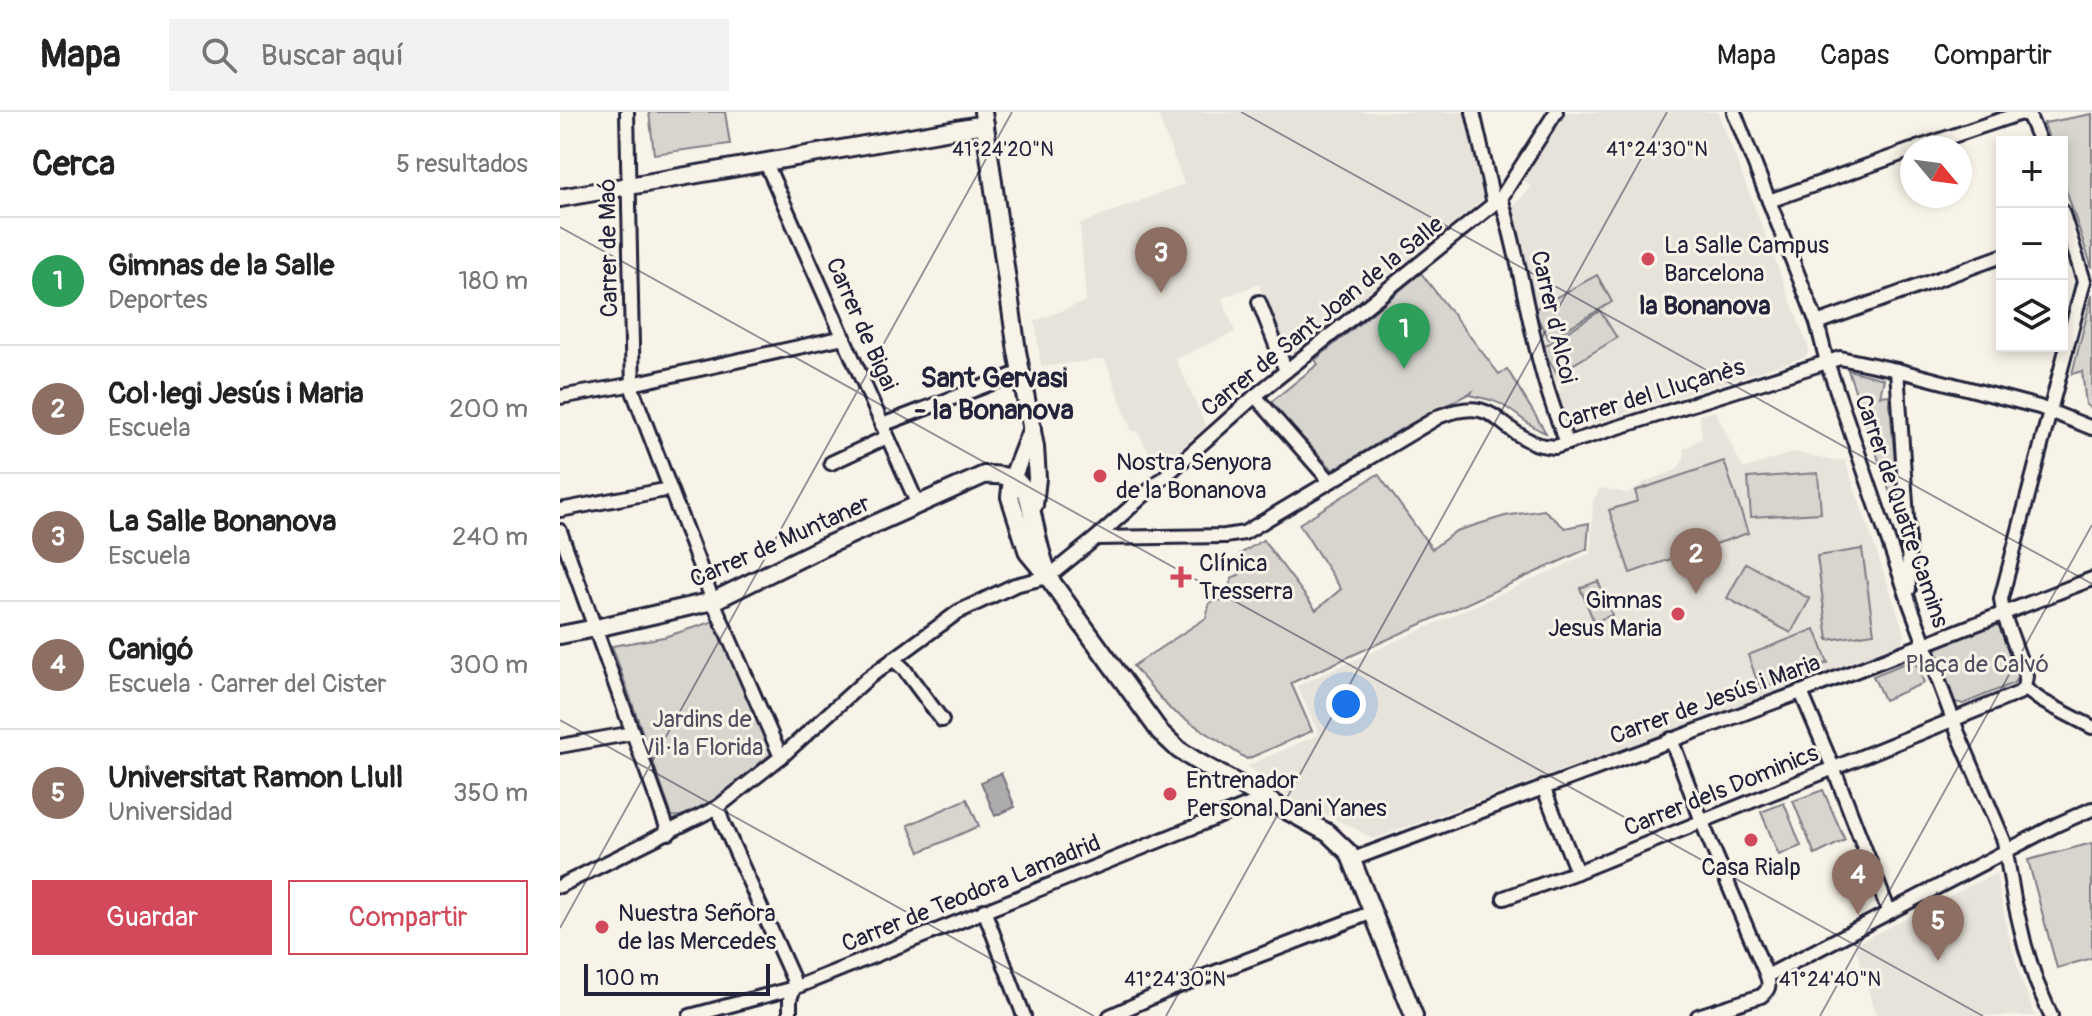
<!DOCTYPE html>
<html lang="es">
<head>
<meta charset="utf-8">
<style>
  :root { --surface:#fff; --page:#f2f2f2; --text:#222; --muted:#767676; --line:#e0e0e0; --accent:#d1495b }
  body { margin:0; font-family:Pangolin,sans-serif; background:var(--page); color:var(--text) }
  .controls { position:absolute; right:24px; top:24px; display:grid; overflow:hidden; border-radius:0px; box-shadow:0 4px 12px #0003 }
  .controls button { width:72px; height:72px; display:grid; place-items:center; padding:0; border:0; border-bottom:2px solid var(--line); background:var(--surface); color:var(--text); font:40px sans-serif }
  .compass { position:absolute; left:1340px; top:24px; width:72px; height:72px; border-radius:50%; background:var(--surface); box-shadow:0 4px 12px #0003; rotate:119deg }
  .scale { position:absolute; left:24px; bottom:20px; width:186px; box-sizing:border-box; padding-left:8px; border:4px solid #22223b; border-top:0; font-size:22px; line-height:28px; white-space:nowrap; color:#22223b; -webkit-text-stroke:6px #f7f3e8; paint-order:stroke }
  .you { position:absolute; left:786px; top:592px; width:28px; height:28px; margin:-20px; border:6px solid #fff; border-radius:50%; background:#1a73e8; box-shadow:0 0 0 12px #1a73e833 }
  .badge { display:grid; place-items:center; width:52px; height:52px; border-radius:50%; background:var(--accent); color:#fff; font-size:26px; font-weight:700 }
  .pin { position:absolute; translate:-50% -66px; filter:drop-shadow(0 2px 4px #0008) }
  .pin::after { content:''; position:absolute; top:42px; width:28px; height:24px; background:inherit; clip-path:polygon(0 0,100% 0,50% 100%) }
  .list { margin:0; padding:0; list-style:none }
  h2 { display:flex; justify-content:space-between; align-items:center; height:104px; margin:0; padding:0 32px; font-size:34px }
  h2 small { font-size:26px; font-weight:400; color:var(--muted) }
  .list li { display:grid; grid-template-columns:52px 1fr auto; gap:24px; align-items:center; box-sizing:border-box; height:128px; padding:0 32px; border-top:2px solid var(--line) }
  .list b { display:block; font-size:30px; white-space:nowrap }
  .list p { margin:0; font-size:26px; white-space:nowrap; color:var(--muted) }
  .list em { font-size:26px; font-style:normal; color:var(--muted) }
  .actions { display:flex; gap:16px; padding:24px 32px }
  .actions a { flex:1; padding:18px 0; border:2px solid var(--accent); border-radius:0px; text-align:center; font-size:28px; color:var(--accent) }
  .actions .main { background:var(--accent); color:#fff }
  .icon { flex:none; width:44px; height:44px; fill:none; stroke:currentColor; stroke-width:2; stroke-linecap:round; stroke-linejoin:round }
  .map { position:relative; flex:none; width:1532px; height:904px; overflow:hidden }
  header { display:flex; align-items:center; gap:48px; box-sizing:border-box; height:112px; padding:0 40px; background:var(--surface); border-bottom:2px solid var(--line) }
  header strong { font-size:38px }
  nav { display:flex; gap:44px; margin-inline-start:auto; font-size:28px }
  .search { width:560px; height:72px; background:var(--page); display:flex; align-items:center; gap:20px; box-sizing:border-box; padding:0 28px; border-radius:0px; color:var(--muted); font-size:30px }
  main { display:flex }
  aside { flex:1; background:var(--surface) }
  .map>svg:first-child { display:block }
  .built { fill:#e7e3db }
  .green { fill:#d8d5cf; stroke:#7d7c85; stroke-width:2 }
  .water { fill:#aeabad; stroke:#76747f; stroke-width:2 }
  .lines { fill:none; stroke-linecap:round; stroke-linejoin:round }
  .minor-casing { stroke:#22223b; stroke-width:18 }
  .tertiary-casing { stroke:#22223b; stroke-width:22 }
  .minor { stroke:#f7f3e8; stroke-width:12 }
  .tertiary { stroke:#f7f3e8; stroke-width:16 }
  .ticks { fill:none; stroke:#22223b; stroke-width:2; stroke-opacity:0.45 }
  .poi-dot { fill:#d1495b; stroke:#f7f3e8; stroke-width:3 }
  .labels { text-anchor:middle; stroke-width:6; stroke-linejoin:round; paint-order:stroke }
  .poi-label { font-size:24px; fill:#22223b; stroke:#f7f3e8; text-anchor:start }
  .street-label { font-size:24px; fill:#22223b; stroke:#f7f3e8 }
  .park-label { font-size:24px; fill:#504f60; stroke:#f7f3e8 }
  .neighbourhood-label { font-size:26px; font-weight:bold; fill:#22223b; stroke:#f7f3e8 }
  .quarter-label { font-size:28px; font-weight:bold; fill:#22223b; stroke:#f7f3e8 }
  .ticks-label { font-size:20px; text-anchor:middle; fill:#22223b; stroke:#f7f3e8; stroke-width:6; stroke-linejoin:round; paint-order:stroke }
</style>
</head>
<body>
<header>
<strong>Mapa</strong>
<div class="search"><svg class="icon" aria-label="search" viewBox="0 0 24 24"><circle cx="10" cy="10" r="6"/><path d="M15 15l6 6"/></svg>Buscar aquí</div>
<nav><a>Mapa</a><a>Capas</a><a>Compartir</a></nav>
</header>
<main>
<aside>
<h2>Cerca<small>5 resultados</small></h2>
<ul class="list">
<li><span class="badge" style="background:#2e9e5b">1</span><div><b>Gimnas de la Salle</b><p>Deportes</p></div><em>180 m</em></li>
<li><span class="badge" style="background:#8d6e63">2</span><div><b>Col·legi Jesús i Maria</b><p>Escuela</p></div><em>200 m</em></li>
<li><span class="badge" style="background:#8d6e63">3</span><div><b>La Salle Bonanova</b><p>Escuela</p></div><em>240 m</em></li>
<li><span class="badge" style="background:#8d6e63">4</span><div><b>Canigó</b><p>Escuela · Carrer del Cister</p></div><em>300 m</em></li>
<li><span class="badge" style="background:#8d6e63">5</span><div><b>Universitat Ramon Llull</b><p>Universidad</p></div><em>350 m</em></li>
</ul>
<div class="actions"><a class="main">Guardar</a><a>Compartir</a></div>
</aside>
<div class="map">
<svg width="1532" height="904" viewBox="0 0 1532 904">
  <rect width="100%" height="100%" fill="#f7f3e8"/>
  <filter id="ink" filterUnits="userSpaceOnUse"><feTurbulence type="fractalNoise" baseFrequency=".0125" numOctaves="2"/><feDisplacementMap in="SourceGraphic" scale="16" xChannelSelector="R" yChannelSelector="G"/><feConvolveMatrix kernelMatrix="1 2 1 2 8 2 1 2 1" color-interpolation-filters="sRGB"/></filter>
  <g filter="url(#ink)">
    <g class="built">
      <polygon points="597,0 906,0 926,85 724,248 699,172 662,186 675,220 616,247 646,314 598,357 577,319 572,320 545,247 481,255 475,209 526,189 520,112 624,72"/>
      <polygon points="1003,0 1158,0 1248,234 1248,241 1245,245 1033,312 1031,308 1011,321 992,283 1001,278 982,241 950,98 971,76 963,67"/>
      <polygon points="1155,299 1183,357 1234,340 1275,349 1285,348 1345,523 1341,531 1334,538 813,727 792,715 732,687 687,654 759,622 737,574 1031,441 1033,389 1040,376 1068,381 1085,370 1116,358 1124,348 1124,337 1142,326 1139,303"/>
      <polygon points="1436,761 1447,816 1461,867 1475,904 1316,904 1295,832"/>
    </g>
    <g class="green">
      <polygon points="89,0 165,0 170,32 94,42"/>
      <polygon points="1532,2 1532,156 1502,66 1502,30 1490,30 1484,11"/>
      <path d="M 861,161 L 939,262 L 947,257 L 986,321 C 971,316 960,304 947,296 C 936,288 923,286 910,283 L 912,280 L 846,314 L 773,358 L 713,294 L 711,290 L 758,252 L 755,248 Z"/>
      <polygon points="1037,163 1052,190 989,227 973,198"/>
      <polygon points="1532,183 1532,297 1526,293 1522,259 1512,262"/>
      <polygon points="1040,199 1057,226 997,262 982,236"/>
      <polygon points="1288,258 1324,267 1320,284 1329,283 1338,385 1332,387"/>
      <polygon points="1164,349 1188,421 1070,461 1049,398 1078,389 1075,379"/>
      <polygon points="1258,361 1261,401 1191,405 1188,366"/>
      <polygon points="818,362 872,437 896,419 945,404 984,398 1005,416 1029,411 1027,437 731,571 752,619 687,647 610,597 573,554 646,506 650,490 662,488 673,465 679,463 680,442 703,428 756,498 781,477 739,412"/>
      <polygon points="1302,437 1314,521 1268,528 1257,444"/>
      <polygon points="1186,451 1250,487 1231,521 1167,486"/>
      <polygon points="1038,469 1052,503 1034,510 1020,476"/>
      <path d="M 155,509 L 212,641 C 191,658 138,709 112,704 L 52,534 L 104,525 Z"/>
      <polygon points="1433,513 1439,514 1458,564 1454,571 1403,592 1395,590 1376,539 1380,532"/>
      <polygon points="1255,517 1268,551 1200,577 1188,543"/>
      <polygon points="1355,547 1364,571 1324,588 1313,564"/>
      <polygon points="1263,678 1285,728 1255,743 1233,689"/>
      <polygon points="407,687 419,714 360,740 348,713"/>
      <polygon points="1224,691 1241,734 1219,743 1201,700"/>
      <polygon points="1532,731 1532,846 1497,856 1468,748"/>
    </g>
    <polygon class="water" points="441,661 455,695 435,704 421,670"/>
    <g class="lines">
      <g class="minor-casing">
        <g id="minor">
          <polyline points="67,0 73,279 153,489 221,645"/>
          <polyline points="913,0 934,92"/>
          <polyline points="1174,0 1257,211 1267,250 1350,492 1398,621 1444,729 1454,787 1465,834 1476,869 1491,904"/>
          <polyline points="1357,36 1461,1 1469,4 1480,30"/>
          <polyline points="205,49 358,393"/>
          <path d="M 941,86 C 961,150 968,216 988,279 C 994,297 999,315 1008,331"/>
          <polyline points="1209,89 1352,38"/>
          <polyline points="699,190 726,259"/>
          <polyline points="1257,211 1442,144"/>
          <polyline points="1337,258 1348,421 1349,477"/>
          <polyline points="695,284 770,369"/>
          <polyline points="0,285 63,274 284,225"/>
          <polyline points="322,313 461,260"/>
          <polyline points="271,351 327,325"/>
          <polyline points="0,398 110,377"/>
          <polyline points="0,419 109,721"/>
          <path d="M 536,426 L 665,424 L 684,421 L 880,304 C 937,283 934,316 977,332 C 982,334 989,334 995,335 L 1280,246 L 1337,258 L 1479,295 L 1532,316"/>
          <polyline points="333,547 344,557 382,608"/>
          <polyline points="1464,576 1482,589 1532,615"/>
          <polyline points="1241,580 1277,665 1329,800"/>
          <polyline points="1111,627 1146,720 1207,864"/>
          <polyline points="0,634 73,621"/>
          <polyline points="983,675 1017,760"/>
          <polyline points="158,695 162,709 233,867 234,876 230,887 230,904"/>
          <polyline points="793,747 1241,580 1532,467"/>
          <polyline points="0,774 158,695 221,645 308,566 398,500 455,473 488,465 536,426 695,284 941,86 996,0"/>
          <polyline points="944,786 1017,760 1459,581 1464,576 1466,564 1443,501 1441,487 1524,169 1502,99"/>
          <polyline points="424,798 464,904"/>
          <polyline points="130,904 234,876 703,687"/>
          <polyline points="550,904 606,879 813,800"/>
          <path d="M 1138,904 L 1201,884 C 1209,878 1210,873 1207,864 L 1496,713 L 1532,697"/>
        </g>
      </g>
      <g class="tertiary-casing">
        <g id="tertiary">
          <polyline points="423,0 457,239 475,335 477,366 474,393"/>
          <polyline points="0,86 425,12"/>
          <polyline points="472,316 452,367 450,385 468,441 488,465 600,620 619,638 638,650 768,721 789,741 854,904"/>
          <path d="M 0,523 L 36,516 L 153,489 L 261,436 L 424,363 C 468,361 467,380 475,415 C 478,430 482,445 487,459"/>
        </g>
      </g>
      <use href="#minor" class="minor"/>
      <use href="#tertiary" class="tertiary"/>
    </g>
  </g>
  <path class="ticks" d="M 681,0 L 1532,472M 0,115 L 1423,904M 0,608 L 534,904M 0,816 L 452,0M 606,904 L 1107,0M 1260,904 L 1532,413"/>
  <g class="poi-dot">
    <circle cx="1088" cy="147" r="8"/>
    <circle cx="540" cy="364" r="8"/>
    <path d="M617 453h8v8h8v8h-8v8h-8v-8h-8v-8h8z"/>
    <circle cx="1118" cy="502" r="8"/>
    <circle cx="610" cy="682" r="8"/>
    <circle cx="1191" cy="728" r="8"/>
    <circle cx="42" cy="815" r="8"/>
  </g>
  <g class="labels">
    <g class="poi-label">
      <text x="1104" y="141">La Salle Campus<tspan x="1104" dy="28">Barcelona</tspan></text>
      <text x="556" y="358">Nostra Senyora<tspan x="556" dy="28">de la Bonanova</tspan></text>
      <text x="639" y="459">Clínica<tspan x="639" dy="28">Tresserra</tspan></text>
      <text x="1102" y="496" text-anchor="end">Gimnas<tspan x="1102" dy="28">Jesus Maria</tspan></text>
      <text x="626" y="676">Entrenador<tspan x="626" dy="28">Personal Dani Yanes</tspan></text>
      <text x="1191" y="763" text-anchor="middle">Casa Rialp</text>
      <text x="58" y="809">Nuestra Señora<tspan x="58" dy="28">de las Mercedes</tspan></text>
    </g>
    <g class="street-label">
      <text transform="translate(48 136) rotate(-91)" y="8">Carrer de Maó</text>
      <text transform="translate(762 204) rotate(-39)" y="8">Carrer de Sant Joan de la Salle</text>
      <text transform="translate(994 205) rotate(77)" y="8">Carrer d'Alcoi</text>
      <text transform="translate(302 212) rotate(66)" y="8">Carrer de Bigai</text>
      <text transform="translate(1091 282) rotate(-17)" y="8">Carrer del Lluçanès</text>
      <text transform="translate(1342 399) rotate(71)" y="8">Carrer de Quatre Camins</text>
      <text transform="translate(220 429) rotate(-24)" y="8">Carrer de Muntaner</text>
      <text transform="translate(1155 587) rotate(-20)" y="8">Carrer de Jesús i Maria</text>
      <text transform="translate(1161 678) rotate(-22)" y="8">Carrer dels Dominics</text>
      <text transform="translate(411 781) rotate(-22)" y="8">Carrer de Teodora Lamadrid</text>
    </g>
    <g class="park-label">
      <text x="1417" y="560">Plaça de Calvó</text>
      <text x="142" y="615">Jardins de<tspan x="142" dy="28">Vil·la Florida</tspan></text>
    </g>
    <g class="neighbourhood-label">
      <text x="1145" y="202">la Bonanova</text>
    </g>
    <g class="quarter-label">
      <text x="434" y="275">Sant Gervasi<tspan x="434" dy="32">- la Bonanova</tspan></text>
    </g>
  </g>
  <g class="ticks-label">
    <text x="443" y="44">41°24'20"N</text>
    <text x="1097" y="44">41°24'30"N</text>
    <text x="615" y="874">41°24'30"N</text>
    <text x="1270" y="874">41°24'40"N</text>
  </g>
</svg>
<div class="controls">
<button>+</button>
<button>−</button>
<button><svg class="icon" aria-label="layers" viewBox="0 0 24 24"><path d="M12 4l9 5-9 5-9-5zM3 14l9 5 9-5"/></svg></button>
</div>
<svg class="compass" viewBox="-18 -18 36 36"><path d="M0-13l5 13h-10z" fill="#e53935"/><path d="M0 13l5-13h-10z" fill="#767676"/></svg>
<div class="scale">100 m</div>
<div class="you"></div>
<div class="pin badge" style="left:844px;top:257px;background:#2e9e5b">1</div>
<div class="pin badge" style="left:1136px;top:482px;background:#8d6e63">2</div>
<div class="pin badge" style="left:601px;top:181px;background:#8d6e63">3</div>
<div class="pin badge" style="left:1298px;top:803px;background:#8d6e63">4</div>
<div class="pin badge" style="left:1378px;top:849px;background:#8d6e63">5</div>
</div>
</main>
</body>
</html>
